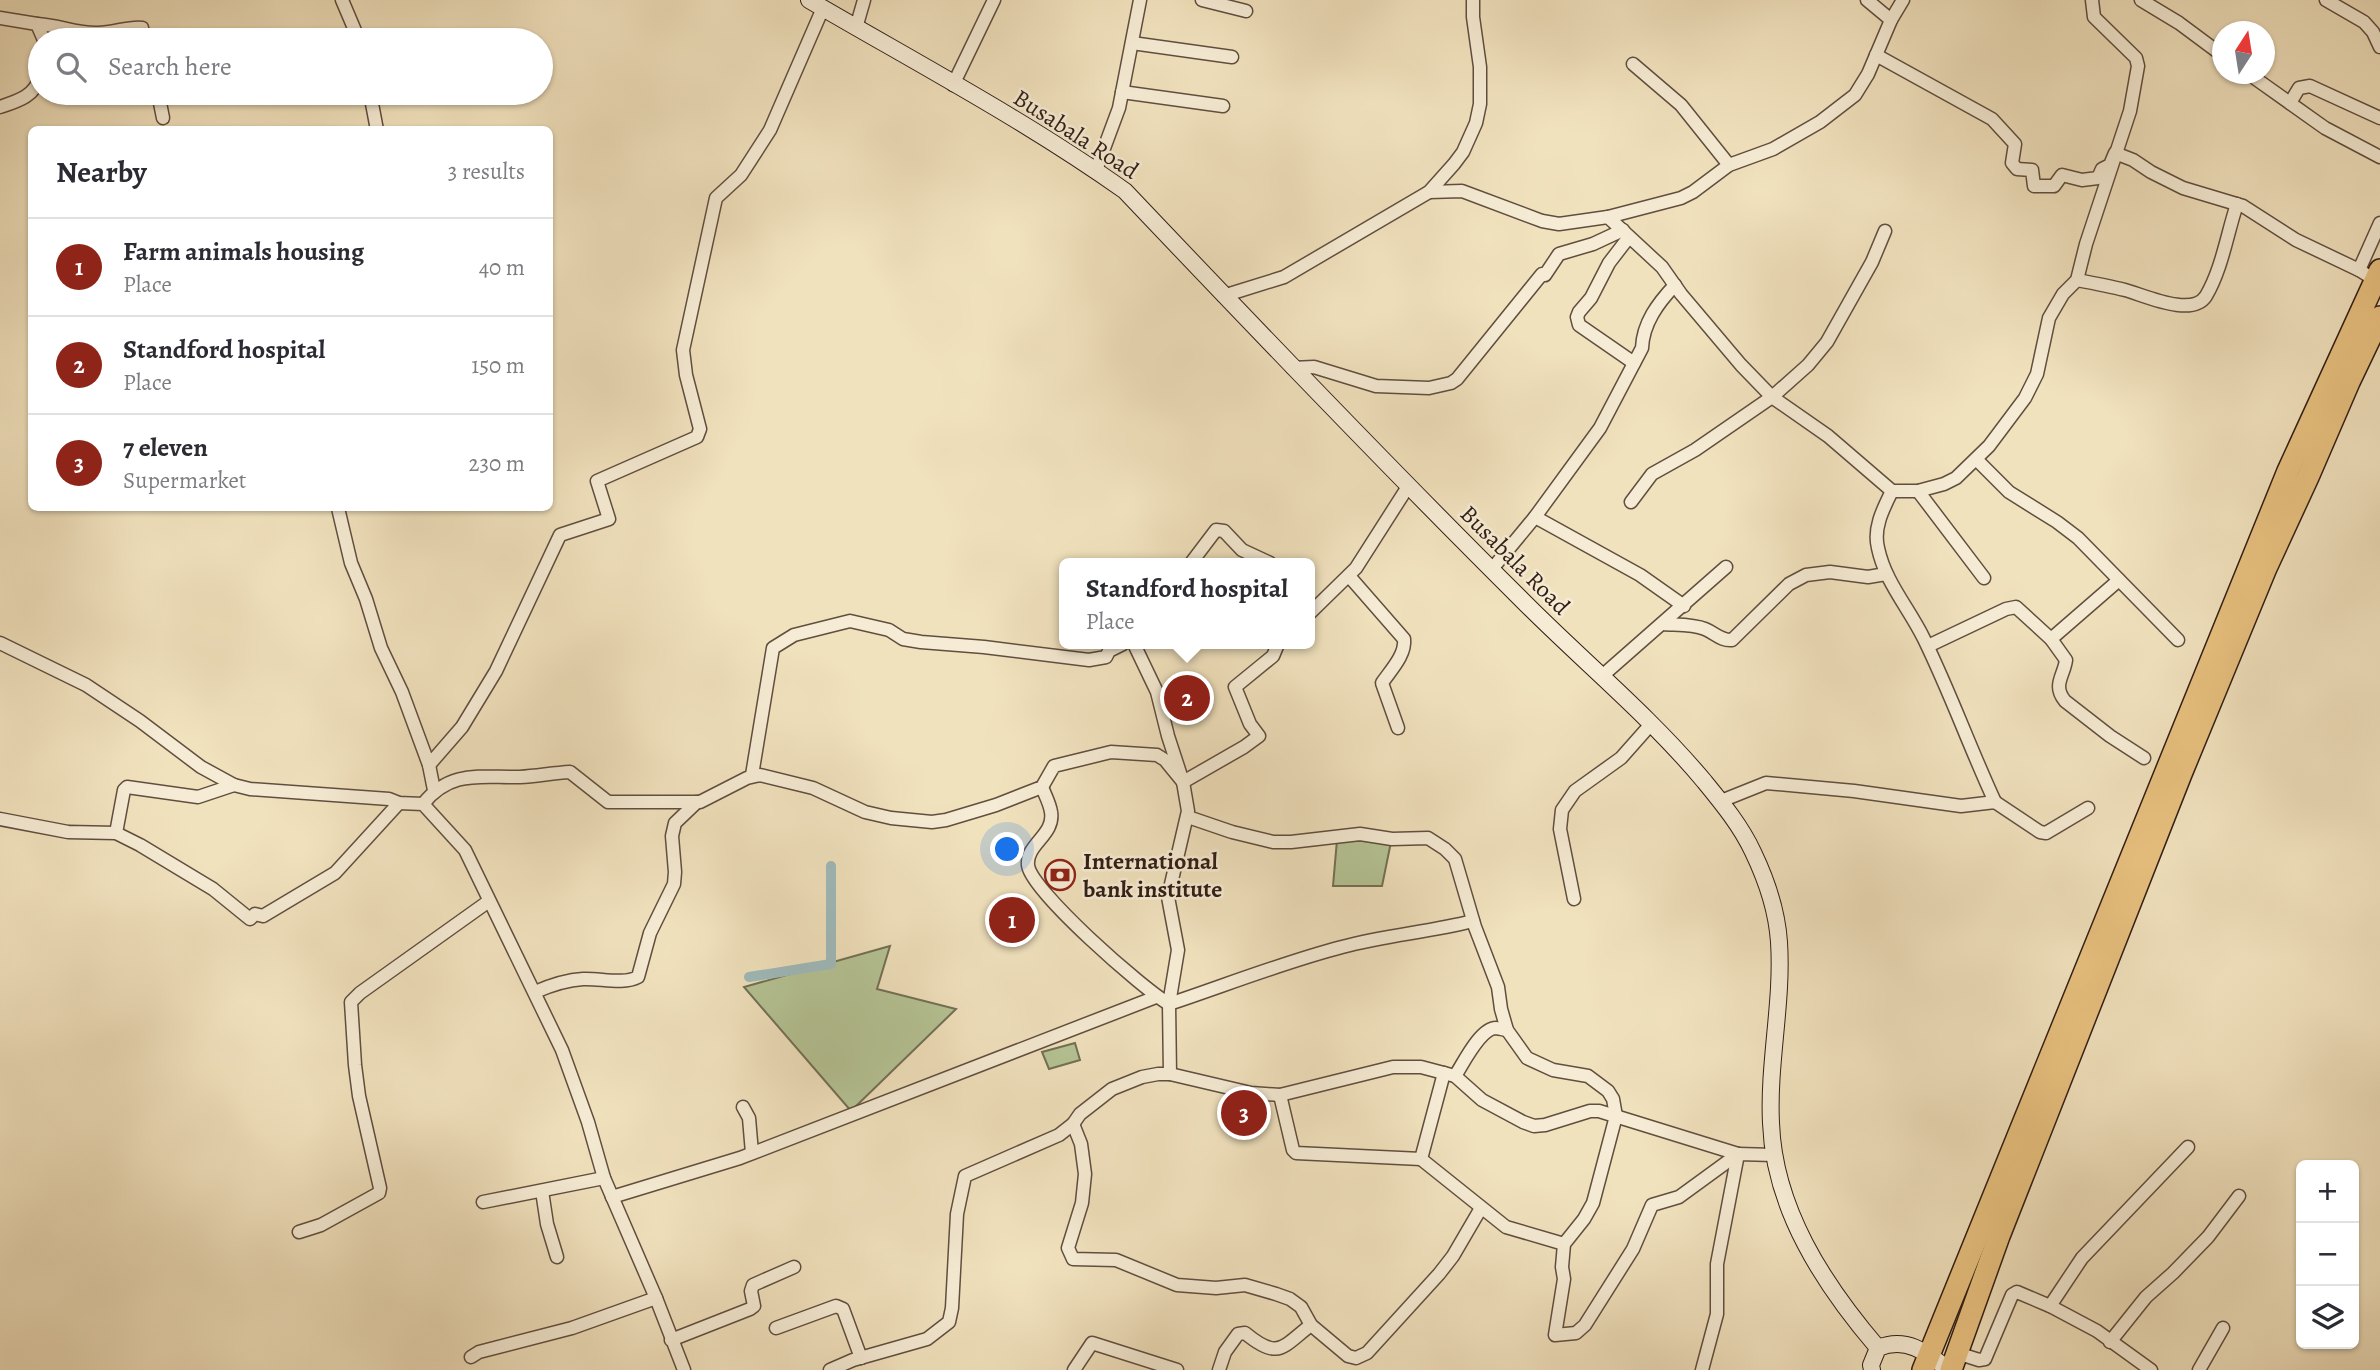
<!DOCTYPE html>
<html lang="en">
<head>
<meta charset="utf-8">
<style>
  :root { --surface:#fff; --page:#f2f2f3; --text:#2b2b33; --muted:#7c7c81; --line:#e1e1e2; --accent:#8f2418 }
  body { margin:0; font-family:Alegreya,serif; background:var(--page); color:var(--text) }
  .controls { position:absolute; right:21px; bottom:21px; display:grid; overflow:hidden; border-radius:10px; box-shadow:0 2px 5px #0004 }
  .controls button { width:63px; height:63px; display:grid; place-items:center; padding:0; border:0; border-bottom:2px solid var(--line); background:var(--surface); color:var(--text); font:35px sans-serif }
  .compass { position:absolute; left:2212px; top:21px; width:63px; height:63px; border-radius:50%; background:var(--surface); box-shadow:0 2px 5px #0004; rotate:12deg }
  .you { position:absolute; left:1008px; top:850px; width:24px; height:24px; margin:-18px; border:5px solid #fff; border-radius:50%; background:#1a73e8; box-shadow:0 0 0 10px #1a73e833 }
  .badge { display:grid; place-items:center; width:46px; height:46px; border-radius:50%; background:var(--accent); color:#fff; font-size:23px; font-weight:700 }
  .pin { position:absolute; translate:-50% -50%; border:4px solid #fff; box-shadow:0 2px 7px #0006 }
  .popup { position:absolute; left:1059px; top:558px; width:256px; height:91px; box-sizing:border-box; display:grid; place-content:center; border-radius:10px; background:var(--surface); filter:drop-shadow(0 2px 5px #0005); font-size:23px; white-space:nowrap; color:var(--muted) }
  .popup b { font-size:26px; color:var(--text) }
  .popup::after { content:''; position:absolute; left:50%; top:100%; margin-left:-14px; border:14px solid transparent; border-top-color:var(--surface) }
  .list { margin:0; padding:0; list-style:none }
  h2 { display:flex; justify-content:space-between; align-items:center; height:91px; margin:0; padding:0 28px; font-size:30px }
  h2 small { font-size:23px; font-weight:400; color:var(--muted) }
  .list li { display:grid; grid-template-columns:46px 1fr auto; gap:21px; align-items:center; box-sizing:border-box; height:98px; padding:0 28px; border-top:2px solid var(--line) }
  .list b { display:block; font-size:26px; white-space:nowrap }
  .list p { margin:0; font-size:23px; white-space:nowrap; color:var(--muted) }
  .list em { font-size:23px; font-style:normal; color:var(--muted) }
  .icon { flex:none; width:38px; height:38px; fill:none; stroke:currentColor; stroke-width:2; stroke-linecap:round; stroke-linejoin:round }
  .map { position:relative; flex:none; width:2380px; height:1370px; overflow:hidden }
  .search { position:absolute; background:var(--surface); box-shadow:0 2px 5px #0004; left:28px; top:28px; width:525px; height:77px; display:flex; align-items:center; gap:18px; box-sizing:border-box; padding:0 24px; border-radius:38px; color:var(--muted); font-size:26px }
  .panel { position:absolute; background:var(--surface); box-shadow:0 2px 5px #0004; left:28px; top:126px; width:525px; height:385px; border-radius:10px }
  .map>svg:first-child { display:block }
  .green { fill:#b5c495; stroke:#727055; stroke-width:2 }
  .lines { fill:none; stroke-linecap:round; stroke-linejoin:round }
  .canal { stroke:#9fbbbc; stroke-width:10 }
  .street-casing { stroke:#604e3f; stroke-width:15 }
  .secondary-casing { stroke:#301d15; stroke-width:18 }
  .highway-casing { stroke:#301d15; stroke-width:24 }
  .street { stroke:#f6ecd5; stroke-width:12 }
  .secondary { stroke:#f6ecd5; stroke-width:16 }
  .highway { stroke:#e8c17f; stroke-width:21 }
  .labels { text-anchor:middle; stroke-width:5; stroke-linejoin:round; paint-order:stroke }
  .street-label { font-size:24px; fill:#301d15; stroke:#f6ecd5 }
  .poi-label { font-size:24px; font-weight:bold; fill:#301d15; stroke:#f6ecd5; text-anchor:start }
</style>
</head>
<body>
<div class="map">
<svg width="2380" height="1370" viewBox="0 0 2380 1370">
  <rect width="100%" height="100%" fill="#f1e2be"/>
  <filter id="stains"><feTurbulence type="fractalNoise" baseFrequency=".00286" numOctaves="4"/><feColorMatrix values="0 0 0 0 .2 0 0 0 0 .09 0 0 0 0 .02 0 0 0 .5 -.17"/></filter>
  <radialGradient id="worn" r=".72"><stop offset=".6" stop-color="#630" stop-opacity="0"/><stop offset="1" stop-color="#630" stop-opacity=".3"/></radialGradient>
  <g class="green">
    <polygon points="1337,840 1391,842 1382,886 1333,886"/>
    <polygon points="890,946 877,989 956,1009 851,1111 744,987"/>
    <polygon points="1075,1043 1080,1060 1049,1069 1042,1052"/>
  </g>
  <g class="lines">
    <polyline class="canal" points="749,977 831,964 831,866"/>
    <g class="street-casing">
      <g id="street">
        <polyline points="342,0 359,40"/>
        <polyline points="1202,0 1246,11"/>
        <polyline points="1867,0 1891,20"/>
        <polyline points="2141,0 2179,23 2222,55"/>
        <polyline points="2326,0 2364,22 2373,32 2380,47"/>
        <polyline points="0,18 37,24 44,40"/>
        <path d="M 37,24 C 58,25 78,34 98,33 C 113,33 130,26 142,28 L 144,40"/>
        <polyline points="856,28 864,0"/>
        <polyline points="1132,43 1232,57"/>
        <polyline points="1876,55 1992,119 2015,144 2012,163 2017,169 2032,170 2034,186 2054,186 2062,175 2082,180 2098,178 2102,169 2110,165 2115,153 2133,160 2151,172 2183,188 2243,206 2296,240 2359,270 2375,280"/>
        <polyline points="1633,64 1681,105 1729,165"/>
        <polyline points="2249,74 2325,128 2380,157"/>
        <polyline points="953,85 994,0"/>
        <polyline points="1122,92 1223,106"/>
        <polyline points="158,93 163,118"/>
        <polyline points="370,93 377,130"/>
        <polyline points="2290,103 2299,88 2310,86 2380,118"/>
        <path d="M 0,107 C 18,101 35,96 40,77"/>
        <polyline points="1096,170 1119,108 1140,0"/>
        <polyline points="1429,192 1462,191 1542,221 1559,224 1608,217 1681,198 1693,192 1729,165 1773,149 1820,122 1855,95 1868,74 1891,20 1903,0"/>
        <polyline points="1608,217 1662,267 1681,294 1741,365 1772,397 1828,436 1892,491 1918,491 1944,484 1956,478 1989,446 2025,398 2037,374 2049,318 2063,294 2077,280 2086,244 2130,111 2138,66 2136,58 2094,17 2092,0"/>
        <polyline points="1629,237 1609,263 1591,298 1579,312 1577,317 1579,325 1634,363"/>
        <polyline points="2359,270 2380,223"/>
        <path d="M 2077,280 C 2093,283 2109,286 2125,290 C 2144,295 2192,318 2206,296 C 2222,269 2227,234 2237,204"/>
        <polyline points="1223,296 1284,277 1429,192 1454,164 1463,152 1476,123 1480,104 1480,67 1473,17 1473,0"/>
        <polyline points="1292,368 1314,367 1376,386 1429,388 1451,383 1457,379 1542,274 1545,275 1559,254 1593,244 1623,230"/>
        <polyline points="1977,460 2009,492 2057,522 2078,538 2178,640"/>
        <path d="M 1892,491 C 1883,509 1873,528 1878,548 C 1885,582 1909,608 1924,639 C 1950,692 1970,748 1995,802"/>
        <polyline points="1918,491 1984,578"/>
        <polyline points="1631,502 1652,474 1695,450 1772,397 1808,365 1827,342 1872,262 1885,231"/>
        <polyline points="338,508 351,563 366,599 381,648 402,692 429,765 434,790"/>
        <path d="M 1535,517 L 1600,428 L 1642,348 C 1643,323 1658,303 1675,285"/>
        <polyline points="1191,563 1216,530 1224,531 1242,550 1270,563"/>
        <polyline points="1492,569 1535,517 1640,575 1684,606"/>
        <path d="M 1349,576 L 1404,639 C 1406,655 1390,671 1382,683 L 1398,728"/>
        <polyline points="1310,613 1356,568 1409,485"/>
        <path d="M 1663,624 C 1677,625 1693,624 1705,629 C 1715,633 1721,641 1732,640 L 1789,584 L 1806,575 L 1830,572 L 1868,577 L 1886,574"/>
        <polyline points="2051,639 2119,580"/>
        <polyline points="0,643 86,685 140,721 201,767 234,785 250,789 389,799 399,803 423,804 465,850 562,1050 588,1122 604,1178 656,1298 684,1370"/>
        <polyline points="1134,644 1157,692 1168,736 1183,782 1188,811 1168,897 1178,950 1169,1004 1170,1074"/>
        <path d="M 1928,646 L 2006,609 L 2016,607 L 2051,639 L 2066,660 C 2064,676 2052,685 2065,701 L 2110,736 L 2144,758"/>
        <polyline points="1602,676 1726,567"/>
        <polyline points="429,765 462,727 496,671 560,535 609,519 597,481 697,437 700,429 686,375 683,350 716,198 741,175 770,130 823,8"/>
        <polyline points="752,775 773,648 794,635 850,621 889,630 903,639 921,642 984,647 1089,660 1106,657 1109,651 1123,644"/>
        <path d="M 1042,787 C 1045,795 1050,804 1051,812 C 1055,835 1026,844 1028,865 C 1030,890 1144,990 1169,1004 C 1226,985 1284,962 1342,947 C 1386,935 1430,932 1473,921"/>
        <polyline points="1721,801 1766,783 1854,791 1961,806 1995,802 2040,832 2046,833 2088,808"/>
        <path d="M 423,804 C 451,769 481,778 520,777 C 537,776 553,773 570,772 L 608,802 L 700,802 L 747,778 L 760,775 L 813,788 L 865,812 L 891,818 L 932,822 L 946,820 L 996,805 L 1042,787 L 1054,766 L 1111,752 L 1157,755 L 1165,760 L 1183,782 L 1244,747 L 1259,736 L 1250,724 L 1235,687 L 1273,656 L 1278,644"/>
        <polyline points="1188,817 1232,832 1273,842 1291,842 1360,834 1392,839 1428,838 1445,849 1455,859 1475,927 1498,987 1501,1009 1507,1030 1527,1058 1553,1070 1588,1076 1608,1091 1613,1099 1616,1116 1593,1203 1584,1219 1564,1244 1562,1267 1564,1279 1555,1335 1576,1333 1585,1325 1633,1249 1652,1205 1679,1197 1738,1154"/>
        <polyline points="0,819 68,832 116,833 140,845 213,889 250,919 255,914 263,916 335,873 399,803"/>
        <polyline points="116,833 124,790 127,787 198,797 234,785"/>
        <polyline points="1574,899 1560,829 1562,810 1575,791 1621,758 1652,723"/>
        <path d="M 535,992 C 551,985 566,980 583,979 C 600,978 623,985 638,977 L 650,933 L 674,884 L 675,872 L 672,836 L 675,823 L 697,802"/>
        <polyline points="1444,1073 1421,1159 1506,1227 1564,1244"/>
        <path d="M 1455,1076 C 1463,1064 1480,1028 1496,1028 C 1497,1028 1506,1030 1507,1030"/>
        <polyline points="1280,1095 1293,1150 1296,1153 1421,1159"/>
        <polyline points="743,1107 749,1118 752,1153"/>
        <polyline points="1073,1124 1081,1144 1085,1174 1082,1203 1068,1248 1073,1259 1116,1260 1177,1285 1216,1288 1245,1285 1276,1294 1290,1299 1301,1307 1311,1325 1348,1356 1356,1358 1367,1353 1439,1274 1453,1256 1481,1208"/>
        <polyline points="542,1191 547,1224 557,1257"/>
        <polyline points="612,1197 740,1158 1156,997"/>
        <polyline points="483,1202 604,1178"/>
        <polyline points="299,1232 321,1225 379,1193 380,1188 359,1096 355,1065 351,1002 360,993 489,901"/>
        <polyline points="2050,1306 2082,1258 2188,1147"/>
        <polyline points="776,1328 836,1306 843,1309 861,1358"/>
        <polyline points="671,1340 750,1309 754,1306 751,1291 753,1285 794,1267"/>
        <polyline points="2110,1342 2146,1297 2173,1273 2208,1237 2239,1196"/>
        <polyline points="1957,1353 1979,1360 1985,1359 2012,1295 2017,1292 2050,1306 2097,1331 2151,1370"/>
        <polyline points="471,1357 479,1352 572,1328 656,1298"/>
        <polyline points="830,1370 853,1360 927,1339 949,1322 952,1308 957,1214 965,1176 1059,1135 1073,1124 1080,1114 1112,1089 1142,1077 1158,1074 1170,1074 1251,1093 1280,1095 1393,1067 1421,1067 1455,1076 1482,1100 1523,1122 1534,1126 1545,1125 1590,1111 1599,1111 1738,1154"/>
        <polyline points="1074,1370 1092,1343 1177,1370"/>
        <path d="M 1219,1370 L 1225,1352 L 1238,1334 L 1245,1333 C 1279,1361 1282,1347 1311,1325"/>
        <polyline points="1702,1370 1717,1314 1717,1264 1738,1154 1774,1155"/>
        <polyline points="2199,1370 2223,1328"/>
      </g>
    </g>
    <g class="secondary-casing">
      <g id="secondary">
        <path d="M 809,0 C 915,62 1025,120 1125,191 C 1255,328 1385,464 1519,597 C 1580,659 1648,714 1704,781 C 1722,803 1741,826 1753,852 C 1766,879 1777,912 1779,942 C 1783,1002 1768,1063 1771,1123 C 1774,1209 1824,1285 1878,1348"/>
        <path d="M 1872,1370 L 1871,1365 L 1878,1348 C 1907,1336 1927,1353 1949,1370"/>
      </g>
    </g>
    <g class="highway-casing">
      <g id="highway">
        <polyline points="1923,1370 2288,471 2380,270"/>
        <polyline points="1951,1370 1999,1236 2181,774 2266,568 2308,477 2349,382 2380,317"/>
      </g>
    </g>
    <use href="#street" class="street"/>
    <use href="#secondary" class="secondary"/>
    <use href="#highway" class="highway"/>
  </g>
  <defs>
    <g id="bank-ring" transform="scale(1.575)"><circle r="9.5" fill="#f6ecd5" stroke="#8f2418" stroke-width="1.5"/><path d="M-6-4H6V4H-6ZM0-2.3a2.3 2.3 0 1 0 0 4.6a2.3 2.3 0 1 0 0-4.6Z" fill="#8f2418"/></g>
  </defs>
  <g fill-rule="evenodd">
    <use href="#bank-ring" x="1060" y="875"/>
  </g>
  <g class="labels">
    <g class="street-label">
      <text transform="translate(1076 134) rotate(33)" y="8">Busabala Road</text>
      <text transform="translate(1515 560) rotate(45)" y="8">Busabala Road</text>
    </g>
    <g class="poi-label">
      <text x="1083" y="869">International<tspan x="1083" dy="28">bank institute</tspan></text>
    </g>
  </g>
  <rect width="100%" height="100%" filter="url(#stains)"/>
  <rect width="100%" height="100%" fill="url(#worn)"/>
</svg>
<div class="controls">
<button>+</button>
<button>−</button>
<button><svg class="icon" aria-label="layers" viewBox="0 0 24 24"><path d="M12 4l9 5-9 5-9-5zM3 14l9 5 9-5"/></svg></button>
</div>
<svg class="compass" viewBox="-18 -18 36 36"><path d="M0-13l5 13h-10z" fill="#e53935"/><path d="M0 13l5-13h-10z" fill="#7c7c81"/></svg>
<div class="you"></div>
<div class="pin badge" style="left:1012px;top:920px">1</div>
<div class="pin badge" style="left:1187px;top:698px">2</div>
<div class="popup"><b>Standford hospital</b>Place</div>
<div class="pin badge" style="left:1244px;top:1113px">3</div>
<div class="search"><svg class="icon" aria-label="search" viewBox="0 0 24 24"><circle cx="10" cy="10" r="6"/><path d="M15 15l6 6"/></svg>Search here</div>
<section class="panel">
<h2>Nearby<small>3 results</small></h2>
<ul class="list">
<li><span class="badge">1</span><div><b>Farm animals housing</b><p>Place</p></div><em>40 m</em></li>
<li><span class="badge">2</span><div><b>Standford hospital</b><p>Place</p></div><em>150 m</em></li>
<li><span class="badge">3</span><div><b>7 eleven</b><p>Supermarket</p></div><em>230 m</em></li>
</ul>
</section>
</div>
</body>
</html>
